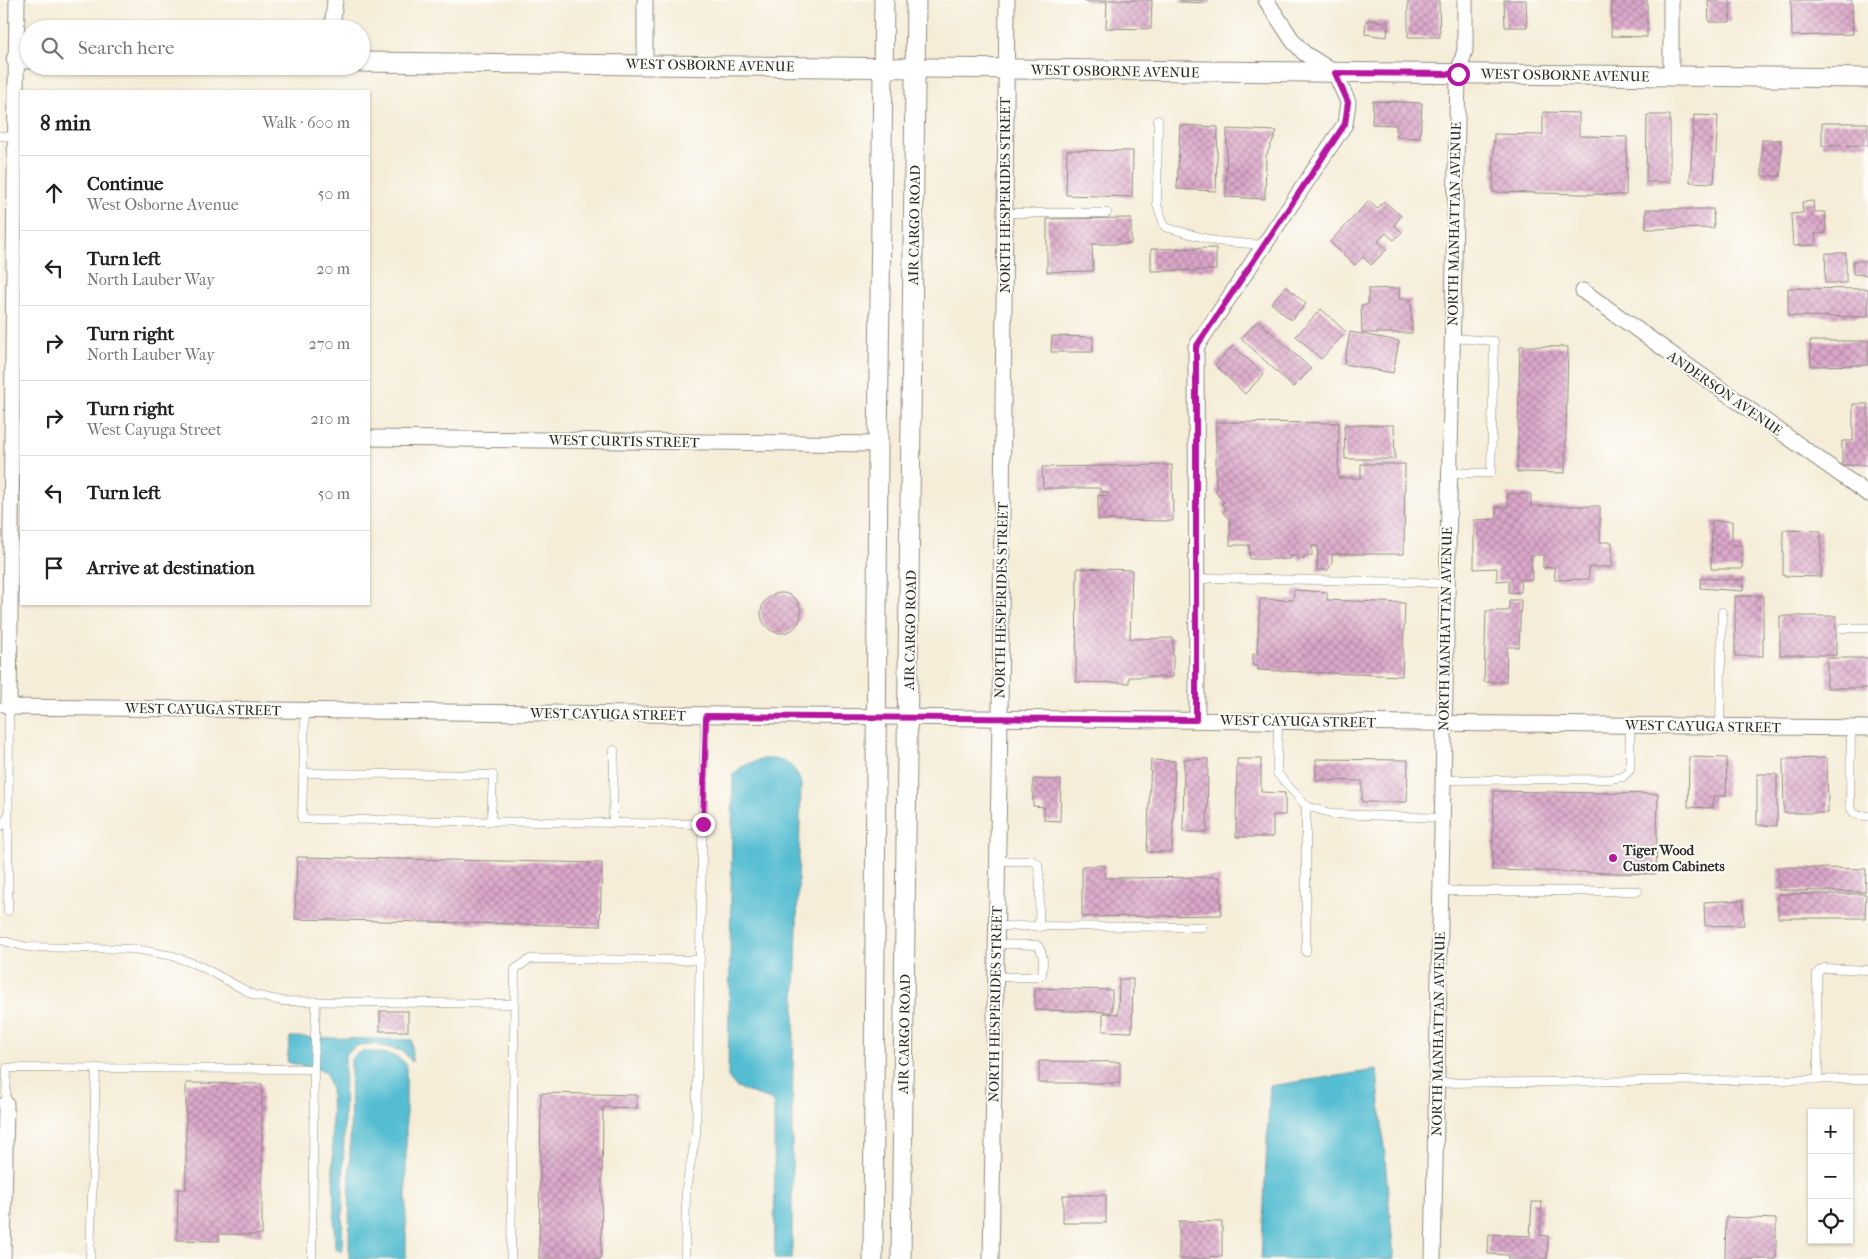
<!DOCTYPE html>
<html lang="en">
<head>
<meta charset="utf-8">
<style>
  :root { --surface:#fff; --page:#f2f2f2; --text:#202124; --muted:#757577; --line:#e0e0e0 }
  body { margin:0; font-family:"IM FELL French Canon",serif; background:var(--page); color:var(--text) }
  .controls { position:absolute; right:15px; bottom:15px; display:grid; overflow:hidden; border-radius:0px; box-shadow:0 1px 4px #0004 }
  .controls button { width:45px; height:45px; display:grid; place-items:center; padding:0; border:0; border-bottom:1px solid var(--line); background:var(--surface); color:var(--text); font:25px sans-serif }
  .stop { position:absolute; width:15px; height:15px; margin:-11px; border:4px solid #b5179e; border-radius:50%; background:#fff }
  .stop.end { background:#b5179e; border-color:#fff; box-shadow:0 1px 5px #0008 }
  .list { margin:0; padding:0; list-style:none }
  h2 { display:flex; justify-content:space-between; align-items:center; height:65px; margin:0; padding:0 20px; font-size:21px }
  h2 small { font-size:16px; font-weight:400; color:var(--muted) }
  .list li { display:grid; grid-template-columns:32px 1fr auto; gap:15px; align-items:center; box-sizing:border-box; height:75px; padding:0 20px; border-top:1px solid var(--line) }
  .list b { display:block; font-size:19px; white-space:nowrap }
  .list p { margin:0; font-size:16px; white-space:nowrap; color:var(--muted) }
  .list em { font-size:16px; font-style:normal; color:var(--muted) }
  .icon { flex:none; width:28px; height:28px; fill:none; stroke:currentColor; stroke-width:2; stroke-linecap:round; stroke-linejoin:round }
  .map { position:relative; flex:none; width:1868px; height:1259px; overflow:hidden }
  .search { position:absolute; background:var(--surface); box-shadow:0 1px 4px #0004; left:20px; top:20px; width:350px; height:55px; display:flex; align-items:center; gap:12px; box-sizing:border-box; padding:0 18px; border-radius:28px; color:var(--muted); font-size:19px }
  .panel { position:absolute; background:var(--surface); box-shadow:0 1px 4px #0004; left:20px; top:90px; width:350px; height:515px; border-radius:0px }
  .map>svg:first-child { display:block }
  .water { fill:#55bdd2; stroke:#40747e }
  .building { fill:url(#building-cross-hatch) }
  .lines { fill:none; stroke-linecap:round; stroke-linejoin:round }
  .service-casing { stroke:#908c82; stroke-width:9 }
  .minor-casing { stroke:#908c82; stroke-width:17 }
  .tertiary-casing { stroke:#908c82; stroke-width:21 }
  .service { stroke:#fff; stroke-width:8 }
  .minor { stroke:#fff; stroke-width:15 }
  .tertiary { stroke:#fff; stroke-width:19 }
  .route { stroke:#b5179e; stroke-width:6 }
  .poi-dot { fill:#b5179e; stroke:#fdfcf7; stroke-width:2 }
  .labels { text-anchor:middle; stroke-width:4; stroke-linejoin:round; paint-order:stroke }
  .street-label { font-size:14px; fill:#2b2b2b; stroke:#fdfcf7 }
  .poi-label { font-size:14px; font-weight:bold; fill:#2b2b2b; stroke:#fdfcf7; text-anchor:start }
</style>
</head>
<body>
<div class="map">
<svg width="1868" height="1259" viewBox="0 0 1868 1259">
  <defs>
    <pattern id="building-cross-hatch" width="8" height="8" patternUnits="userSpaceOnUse" patternTransform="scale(1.25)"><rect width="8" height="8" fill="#dca7ca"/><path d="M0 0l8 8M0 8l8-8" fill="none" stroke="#b388a4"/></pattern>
  </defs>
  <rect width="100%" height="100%" fill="#fdfcf7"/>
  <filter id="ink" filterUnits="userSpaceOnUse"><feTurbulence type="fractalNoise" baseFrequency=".02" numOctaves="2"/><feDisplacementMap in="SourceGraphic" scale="10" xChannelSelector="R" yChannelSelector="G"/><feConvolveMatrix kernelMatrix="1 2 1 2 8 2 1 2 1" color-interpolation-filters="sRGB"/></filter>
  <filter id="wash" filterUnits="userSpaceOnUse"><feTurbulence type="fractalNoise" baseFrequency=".0096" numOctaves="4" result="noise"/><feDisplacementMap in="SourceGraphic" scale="20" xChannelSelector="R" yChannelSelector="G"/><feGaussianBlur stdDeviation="1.12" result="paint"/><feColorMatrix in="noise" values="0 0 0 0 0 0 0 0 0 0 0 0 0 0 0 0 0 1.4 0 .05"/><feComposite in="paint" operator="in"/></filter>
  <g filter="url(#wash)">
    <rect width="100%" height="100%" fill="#f5edd8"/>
    <g class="water">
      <path d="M 764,759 C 785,759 794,763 801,784 L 792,1104 L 792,1259 L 775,1259 L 774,1103 L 767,1098 L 737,1088 L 728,1077 L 733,775 C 741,765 752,762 764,759 Z"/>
      <polygon points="290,1037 412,1040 412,1062 403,1051 374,1044 359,1045 351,1049 345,1056 342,1252 335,1249 331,1090 325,1071 287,1062"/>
      <path d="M 362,1052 C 376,1052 396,1053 406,1064 L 406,1259 L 349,1259 L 351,1059 L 356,1054 Z"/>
      <polygon points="1377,1070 1394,1259 1261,1259 1270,1086"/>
    </g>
    <g id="blocks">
      <g class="building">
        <polygon points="1085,0 1152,0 1151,29 1106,28 1107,2 1085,2"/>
        <polygon points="1180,0 1208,0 1207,3 1180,2"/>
        <polygon points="1408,0 1439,0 1440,37 1408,37"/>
        <polygon points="1504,0 1526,0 1527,27 1505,27"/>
        <polygon points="1612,0 1647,0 1647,37 1611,36"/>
        <polygon points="1708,0 1730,0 1730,22 1709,22"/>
        <polygon points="1791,0 1852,0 1853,34 1792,36"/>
        <polygon points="1366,20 1388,22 1387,37 1365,34"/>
        <polygon points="1373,101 1422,103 1420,138 1396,137 1396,125 1372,124"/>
        <polygon points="1543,112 1579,113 1579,136 1627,137 1626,195 1493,192 1494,134 1543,135"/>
        <polygon points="1647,115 1670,115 1670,182 1646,182"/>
        <polygon points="1694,115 1718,116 1714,183 1690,182"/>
        <polygon points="1822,123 1868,123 1868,145 1822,146"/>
        <polygon points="1180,125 1218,127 1216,191 1177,189"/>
        <polygon points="1227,129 1277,131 1266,156 1265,199 1226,197"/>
        <rect x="1762" y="140" width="19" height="36"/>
        <polygon points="1067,150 1133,151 1132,197 1066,195"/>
        <polygon points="1369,201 1377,209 1384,201 1401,216 1394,225 1402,232 1394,240 1386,233 1378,241 1387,249 1371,265 1363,257 1355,265 1330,242"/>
        <polygon points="1813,201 1814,212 1825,212 1826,233 1815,234 1816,245 1793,246 1791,214 1803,213 1802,202"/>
        <polygon points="1646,209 1713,209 1714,228 1646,229"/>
        <polygon points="1131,218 1131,244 1092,244 1093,271 1047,272 1047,219"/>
        <polygon points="1216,248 1216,270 1151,271 1151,249"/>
        <polygon points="1826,253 1846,253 1846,283 1825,283"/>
        <polygon points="1853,261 1868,261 1868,275 1853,274"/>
        <polygon points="1286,286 1306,304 1291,320 1271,303"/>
        <polygon points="1399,288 1399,299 1411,299 1412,333 1362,333 1361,305 1368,305 1368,289"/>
        <polygon points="1788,288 1868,289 1868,317 1788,316"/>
        <polygon points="1321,309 1346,332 1321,359 1296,336"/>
        <polygon points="1258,320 1311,369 1293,387 1241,338"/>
        <polygon points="1350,332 1399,341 1393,373 1344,364"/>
        <polygon points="1052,336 1093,337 1093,352 1051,352"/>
        <polygon points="1810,341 1868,341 1868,365 1811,366"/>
        <polygon points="1233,346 1264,374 1245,394 1215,365"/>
        <polygon points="1520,346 1568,347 1565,473 1517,472"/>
        <polygon points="1853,404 1868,404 1868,465 1842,465 1842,441 1853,441"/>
        <polygon points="1216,422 1339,423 1338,478 1361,478 1361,464 1405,464 1404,554 1332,554 1332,563 1328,570 1317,570 1318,546 1312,546 1312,556 1304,556 1304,560 1298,559 1298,556 1291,556 1291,559 1250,559 1249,545 1230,545 1230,520 1223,513 1226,509 1221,504 1224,502 1216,493"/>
        <polygon points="1344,425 1394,425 1395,459 1345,459"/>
        <polygon points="1172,465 1173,521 1098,520 1098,495 1108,496 1108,492 1100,491 1100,488 1043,488 1042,467"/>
        <polygon points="1507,494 1531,494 1531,506 1600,506 1600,542 1612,542 1612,567 1589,567 1589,579 1555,580 1554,567 1543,568 1543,555 1531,555 1532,580 1520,580 1521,592 1509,593 1509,580 1497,581 1497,568 1474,569 1474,520 1497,519 1496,507 1508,507"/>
        <polygon points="1712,521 1732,521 1732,545 1742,545 1742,569 1711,569"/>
        <polygon points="1783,530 1821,531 1821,577 1783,576"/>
        <polygon points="1077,568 1132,570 1130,639 1173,638 1173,677 1129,677 1129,683 1076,682"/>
        <polygon points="1701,578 1743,580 1743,591 1700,588"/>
        <polygon points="1294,590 1327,592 1327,600 1405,603 1402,676 1258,670 1258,666 1252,665 1253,654 1257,654 1260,599 1293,600"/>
        <circle cx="781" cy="613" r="20"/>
        <rect x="1735" y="596" width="28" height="60"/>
        <polygon points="1509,600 1521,600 1519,647 1507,647 1506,682 1484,682 1486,611 1509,611"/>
        <rect x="1780" y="616" width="56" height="39"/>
        <rect x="1827" y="658" width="41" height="30"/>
        <polygon points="1689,757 1727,758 1726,796 1713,796 1713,808 1688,807"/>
        <polygon points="1827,758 1828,813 1784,813 1783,759"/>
        <polygon points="1184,759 1208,759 1207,832 1183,832"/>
        <polygon points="1237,759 1261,759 1261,792 1285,793 1285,815 1273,815 1273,837 1236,837"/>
        <polygon points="1316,759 1408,760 1407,802 1362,802 1362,781 1316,780"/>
        <polygon points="1151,760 1175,761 1172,852 1147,852"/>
        <polygon points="1757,774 1777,774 1777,826 1757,825"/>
        <polygon points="1033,779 1061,780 1060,821 1044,820 1044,807 1033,806"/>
        <polygon points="1494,791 1658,794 1656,874 1492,870"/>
        <polygon points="297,857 602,863 600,926 295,919"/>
        <polygon points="1105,865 1105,878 1220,877 1221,915 1082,917 1082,866"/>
        <polygon points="1778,867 1866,869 1865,892 1778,890"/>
        <polygon points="1778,894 1866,894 1865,918 1778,918"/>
        <polygon points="1743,900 1744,925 1705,926 1704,902"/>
        <polygon points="1119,979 1133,979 1132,1032 1103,1031 1103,1013 1118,1014"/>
        <polygon points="1035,988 1112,990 1112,1012 1035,1010"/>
        <rect x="380" y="1011" width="28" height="20"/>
        <polygon points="1039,1061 1120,1062 1120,1083 1039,1083"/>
        <polygon points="186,1083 262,1084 262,1235 219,1234 219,1241 177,1240 178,1189 186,1189"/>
        <polygon points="541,1093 637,1095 637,1108 603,1107 601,1259 539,1259"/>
        <rect x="1063" y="1195" width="43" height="28"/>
        <polygon points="1532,1202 1542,1202 1540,1235 1548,1236 1547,1259 1508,1259 1508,1255 1488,1254 1489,1234 1530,1236"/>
        <polygon points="1726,1217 1776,1219 1776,1259 1725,1259"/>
        <polygon points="1179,1221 1222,1222 1222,1257 1210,1256 1210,1259 1179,1259"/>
      </g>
    </g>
  </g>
  <g filter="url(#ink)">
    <use href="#blocks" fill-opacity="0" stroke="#908c82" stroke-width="1"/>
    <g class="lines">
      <g class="service-casing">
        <g id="service">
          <polyline points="1158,120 1157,205 1165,227 1215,241 1264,245"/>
          <polyline points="0,136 15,137"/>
          <polyline points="1005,213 1107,213"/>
          <polyline points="1449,473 1491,473 1494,341 1452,338"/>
          <polyline points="1195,580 1215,578 1415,582 1446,584"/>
          <polyline points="1842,628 1868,628"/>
          <polyline points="0,707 9,707 8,911"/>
          <polyline points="305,710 302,819 703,824"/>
          <polyline points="1278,721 1277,773 1306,806 1334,814 1442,818"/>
          <polyline points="1720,726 1722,612"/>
          <path d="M 1851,728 L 1850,807 C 1854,816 1859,816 1868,816"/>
          <polyline points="303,773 493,775 491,821"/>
          <polyline points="1442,780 1610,779 1623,777 1630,770 1630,725"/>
          <polyline points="1306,806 1306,952"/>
          <polyline points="613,823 614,750"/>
          <polyline points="0,827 8,816"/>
          <polyline points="998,861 1033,861 1038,864 1040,882 1039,927"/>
          <polyline points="1440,891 1638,891"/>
          <polyline points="996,926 1202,927"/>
          <polyline points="0,940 27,947 135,949 173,956 200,966 254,995 282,1001 513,1004"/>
          <path d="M 996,977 L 1038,977 L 1042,975 C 1043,965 1045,953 1037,945 L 996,944"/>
          <polyline points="1818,1080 1817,974 1820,970 1824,968 1868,970"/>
          <polyline points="1437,1083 1868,1079"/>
          <polyline points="6,1104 7,1068 314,1069 316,1002"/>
          <polyline points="90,1259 96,1068"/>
          <polyline points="312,1259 314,1069"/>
          <polyline points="511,1259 515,969 530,959 700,960"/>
          <polyline points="685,1259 686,1188 696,1135 705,716"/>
        </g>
      </g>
      <g class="minor-casing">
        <g id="minor">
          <polyline points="17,0 9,707 1868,728"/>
          <polyline points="645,0 645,65"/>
          <polyline points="332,29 335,0"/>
          <polyline points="1671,76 1671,0"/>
          <polyline points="1583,291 1868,494"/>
          <polyline points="369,438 878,444"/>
          <polyline points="1197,720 1196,347 1345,124 1348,102 1335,73 1304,53 1293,41 1266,0"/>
          <polyline points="3,1259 6,1104"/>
          <polyline points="991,1259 1000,718 1007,0"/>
          <polyline points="1433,1259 1458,74 1465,50 1465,0"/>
        </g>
      </g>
      <g class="tertiary-casing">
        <g id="tertiary">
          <polyline points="16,59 29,59"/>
          <polyline points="361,62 1868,78"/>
          <polyline points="873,1259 878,444 884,0"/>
          <polyline points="901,1259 916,0"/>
        </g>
      </g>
      <use href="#service" class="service"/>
      <use href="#minor" class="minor"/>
      <use href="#tertiary" class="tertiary"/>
    </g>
  </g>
  <g class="lines" filter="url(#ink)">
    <polyline class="route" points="703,824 706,716 1196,720 1196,347 1345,124 1348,102 1335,73 1458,74"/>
  </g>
  <circle class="poi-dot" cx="1613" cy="858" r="5"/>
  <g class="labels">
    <g class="street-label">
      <text transform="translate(710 65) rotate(1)" y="5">WEST OSBORNE AVENUE</text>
      <text transform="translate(1115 71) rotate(1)" y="5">WEST OSBORNE AVENUE</text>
      <text transform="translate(1565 75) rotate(1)" y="5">WEST OSBORNE AVENUE</text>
      <text transform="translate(1005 195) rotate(-90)" y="5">NORTH HESPERIDES STREET</text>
      <text transform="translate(1454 224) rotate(-89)" y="5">NORTH MANHATTAN AVENUE</text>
      <text transform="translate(914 225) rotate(-89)" y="5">AIR CARGO ROAD</text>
      <text transform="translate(1725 393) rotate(35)" y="5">ANDERSON AVENUE</text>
      <text transform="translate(624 441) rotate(1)" y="5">WEST CURTIS STREET</text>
      <text transform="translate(1001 600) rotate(-89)" y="5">NORTH HESPERIDES STREET</text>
      <text transform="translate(1445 629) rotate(-89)" y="5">NORTH MANHATTAN AVENUE</text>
      <text transform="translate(910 630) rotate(-89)" y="5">AIR CARGO ROAD</text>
      <text transform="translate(203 709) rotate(1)" y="5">WEST CAYUGA STREET</text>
      <text transform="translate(608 714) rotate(1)" y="5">WEST CAYUGA STREET</text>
      <text transform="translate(1298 721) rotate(1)" y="5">WEST CAYUGA STREET</text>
      <text transform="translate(1703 726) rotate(1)" y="5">WEST CAYUGA STREET</text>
      <text transform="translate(995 1004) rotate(-89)" y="5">NORTH HESPERIDES STREET</text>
      <text transform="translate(904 1034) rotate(-89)" y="5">AIR CARGO ROAD</text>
      <text transform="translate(1438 1034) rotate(-89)" y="5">NORTH MANHATTAN AVENUE</text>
    </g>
    <g class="poi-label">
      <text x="1623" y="855">Tiger Wood<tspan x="1623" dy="16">Custom Cabinets</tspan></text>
    </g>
  </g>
</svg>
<div class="controls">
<button>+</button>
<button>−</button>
<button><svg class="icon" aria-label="locate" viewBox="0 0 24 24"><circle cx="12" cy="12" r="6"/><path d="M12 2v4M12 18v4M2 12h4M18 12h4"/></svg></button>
</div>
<div class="stop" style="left:1458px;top:74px"></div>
<div class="stop end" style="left:703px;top:824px"></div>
<div class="search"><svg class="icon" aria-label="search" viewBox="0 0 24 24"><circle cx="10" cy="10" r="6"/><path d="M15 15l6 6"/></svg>Search here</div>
<section class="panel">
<h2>8 min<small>Walk · 600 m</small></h2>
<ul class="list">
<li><svg class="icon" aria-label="ahead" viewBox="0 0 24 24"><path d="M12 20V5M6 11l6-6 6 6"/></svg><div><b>Continue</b><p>West Osborne Avenue</p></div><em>50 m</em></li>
<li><svg class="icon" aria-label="left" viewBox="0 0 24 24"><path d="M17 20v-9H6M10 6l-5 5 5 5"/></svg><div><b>Turn left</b><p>North Lauber Way</p></div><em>20 m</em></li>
<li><svg class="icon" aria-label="right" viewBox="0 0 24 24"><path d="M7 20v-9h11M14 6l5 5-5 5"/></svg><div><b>Turn right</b><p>North Lauber Way</p></div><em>270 m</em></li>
<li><svg class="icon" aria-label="right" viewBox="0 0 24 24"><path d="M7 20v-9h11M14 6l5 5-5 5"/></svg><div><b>Turn right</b><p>West Cayuga Street</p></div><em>210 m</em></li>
<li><svg class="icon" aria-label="left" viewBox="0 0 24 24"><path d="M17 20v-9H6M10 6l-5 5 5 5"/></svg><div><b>Turn left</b></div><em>50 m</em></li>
<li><svg class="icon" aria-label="arrive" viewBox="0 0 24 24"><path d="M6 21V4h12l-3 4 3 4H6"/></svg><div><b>Arrive at destination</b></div></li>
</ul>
</section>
</div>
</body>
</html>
